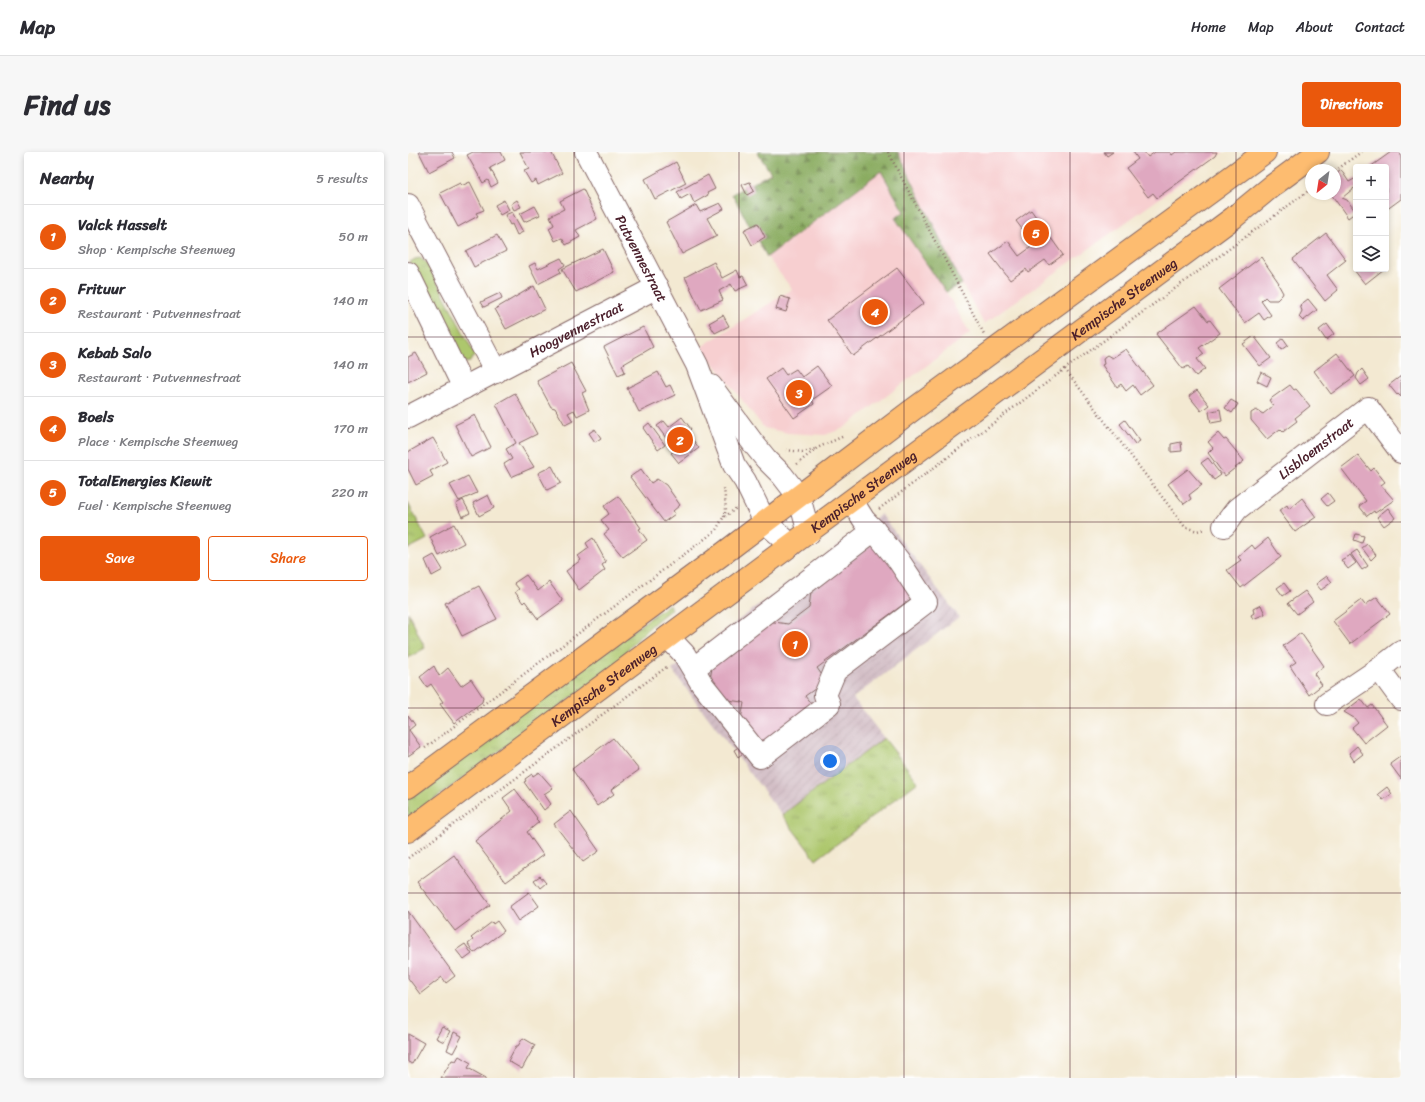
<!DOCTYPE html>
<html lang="en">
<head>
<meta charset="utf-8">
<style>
  :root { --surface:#fff; --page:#f7f7f7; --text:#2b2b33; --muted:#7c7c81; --line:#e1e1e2; --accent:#ea580c }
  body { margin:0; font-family:Sriracha,sans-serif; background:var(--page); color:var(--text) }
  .controls { position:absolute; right:12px; top:12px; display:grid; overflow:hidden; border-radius:4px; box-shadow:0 2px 6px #0003 }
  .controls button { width:36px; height:36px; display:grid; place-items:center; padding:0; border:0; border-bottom:1px solid var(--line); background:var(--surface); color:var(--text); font:20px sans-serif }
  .compass { position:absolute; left:897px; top:12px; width:36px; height:36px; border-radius:50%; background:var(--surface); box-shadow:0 2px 6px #0003; rotate:210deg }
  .you { position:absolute; left:422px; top:609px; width:14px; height:14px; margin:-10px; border:3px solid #fff; border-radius:50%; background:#1a73e8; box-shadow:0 0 0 6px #1a73e833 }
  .badge { display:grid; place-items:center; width:26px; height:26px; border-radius:50%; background:var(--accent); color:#fff; font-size:13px; font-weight:700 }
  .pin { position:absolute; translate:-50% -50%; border:2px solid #fff; box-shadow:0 1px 4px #0006 }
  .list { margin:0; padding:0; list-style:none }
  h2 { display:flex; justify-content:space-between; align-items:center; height:52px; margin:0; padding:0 16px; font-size:17px }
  h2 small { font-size:13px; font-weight:400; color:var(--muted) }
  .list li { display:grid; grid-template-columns:26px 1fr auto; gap:12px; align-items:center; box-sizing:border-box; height:64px; padding:0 16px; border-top:1px solid var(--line) }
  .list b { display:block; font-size:15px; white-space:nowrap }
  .list p { margin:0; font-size:13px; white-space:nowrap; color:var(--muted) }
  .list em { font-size:13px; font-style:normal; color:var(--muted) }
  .actions { display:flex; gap:8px; padding:12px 16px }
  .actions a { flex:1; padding:9px 0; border:1px solid var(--accent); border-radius:4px; text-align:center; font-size:14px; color:var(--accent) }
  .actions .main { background:var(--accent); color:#fff }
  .icon { flex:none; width:22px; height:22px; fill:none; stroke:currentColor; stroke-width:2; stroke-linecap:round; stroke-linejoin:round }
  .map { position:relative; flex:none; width:993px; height:926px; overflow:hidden; border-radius:4px }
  header { display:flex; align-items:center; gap:24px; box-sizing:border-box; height:56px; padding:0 20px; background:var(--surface); border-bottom:1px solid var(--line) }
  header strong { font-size:19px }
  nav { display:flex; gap:22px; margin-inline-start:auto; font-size:14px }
  .intro { display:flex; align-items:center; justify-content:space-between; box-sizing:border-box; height:96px; padding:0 24px }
  h1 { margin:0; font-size:28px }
  .button { padding:10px 18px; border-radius:4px; background:var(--accent); color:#fff; font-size:14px; font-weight:700 }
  main { display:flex; gap:24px; padding:0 24px }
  aside { flex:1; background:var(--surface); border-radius:4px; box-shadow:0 2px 6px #0003 }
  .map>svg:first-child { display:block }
  .built { fill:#f7cfd0 }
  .industrial { fill:url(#industrial-furrows) }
  .grass { fill:url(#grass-tufts); stroke:#7c734c }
  .forest { fill:url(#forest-firs); stroke:#6a6646 }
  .building { fill:#dfa8c0 }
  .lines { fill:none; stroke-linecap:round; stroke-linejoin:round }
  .minor-casing { stroke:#856665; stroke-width:24 }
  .major-casing { stroke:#856665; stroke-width:24 }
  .path { stroke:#856665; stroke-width:2.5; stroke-dasharray:1 3; stroke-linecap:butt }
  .minor { stroke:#fff; stroke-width:22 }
  .major { stroke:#fdbc6f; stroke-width:22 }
  .grid { fill:none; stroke:#4a1f2b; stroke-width:1; stroke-opacity:0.55 }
  .labels { text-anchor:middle; stroke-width:4; stroke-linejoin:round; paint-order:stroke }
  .street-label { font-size:14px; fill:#4a1f2b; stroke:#fff }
</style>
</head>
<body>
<header>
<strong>Map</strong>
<nav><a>Home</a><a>Map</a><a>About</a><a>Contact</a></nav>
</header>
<div class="intro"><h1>Find us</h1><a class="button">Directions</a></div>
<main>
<aside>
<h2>Nearby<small>5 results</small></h2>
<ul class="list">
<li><span class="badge">1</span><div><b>Valck Hasselt</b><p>Shop · Kempische Steenweg</p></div><em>50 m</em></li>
<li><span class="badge">2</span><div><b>Frituur</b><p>Restaurant · Putvennestraat</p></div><em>140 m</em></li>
<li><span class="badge">3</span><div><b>Kebab Salo</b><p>Restaurant · Putvennestraat</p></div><em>140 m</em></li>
<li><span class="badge">4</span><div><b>Boels</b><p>Place · Kempische Steenweg</p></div><em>170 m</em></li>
<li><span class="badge">5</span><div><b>TotalEnergies Kiewit</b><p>Fuel · Kempische Steenweg</p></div><em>220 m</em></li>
</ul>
<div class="actions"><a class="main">Save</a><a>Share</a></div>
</aside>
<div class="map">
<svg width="993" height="926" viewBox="0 0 993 926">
  <defs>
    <pattern id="industrial-furrows" width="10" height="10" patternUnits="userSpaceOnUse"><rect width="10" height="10" fill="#d2bdc5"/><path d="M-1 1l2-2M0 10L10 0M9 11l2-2" fill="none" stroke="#b6a2a9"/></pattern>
    <pattern id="grass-tufts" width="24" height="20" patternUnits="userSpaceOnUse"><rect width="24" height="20" fill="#adc76d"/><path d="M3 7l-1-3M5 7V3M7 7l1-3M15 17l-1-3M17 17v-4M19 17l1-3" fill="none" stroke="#96aa5f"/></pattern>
    <pattern id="forest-firs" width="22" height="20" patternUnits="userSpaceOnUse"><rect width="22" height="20" fill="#8aac60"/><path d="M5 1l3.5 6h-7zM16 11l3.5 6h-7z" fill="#738b4f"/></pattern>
  </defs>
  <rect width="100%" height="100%" fill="#fff"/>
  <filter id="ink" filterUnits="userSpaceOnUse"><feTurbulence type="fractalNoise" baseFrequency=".025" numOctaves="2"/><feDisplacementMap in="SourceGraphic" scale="8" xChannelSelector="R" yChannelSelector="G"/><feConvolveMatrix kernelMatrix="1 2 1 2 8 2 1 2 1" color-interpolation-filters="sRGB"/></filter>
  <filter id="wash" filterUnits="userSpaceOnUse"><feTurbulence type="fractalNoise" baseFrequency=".012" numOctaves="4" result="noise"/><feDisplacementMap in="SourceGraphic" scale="16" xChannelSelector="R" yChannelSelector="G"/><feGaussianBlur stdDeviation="0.9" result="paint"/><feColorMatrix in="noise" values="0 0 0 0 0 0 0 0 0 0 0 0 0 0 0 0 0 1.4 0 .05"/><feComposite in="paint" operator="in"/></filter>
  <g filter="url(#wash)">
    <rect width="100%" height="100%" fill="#f3e9d2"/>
    <g class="built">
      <polygon points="490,0 816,0 576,172 554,132"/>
      <polygon points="473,19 496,60 488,66 538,140 562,181 436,276 417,283 380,281 356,276 293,195 384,137 359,105"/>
    </g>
    <polygon class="industrial" points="473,362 551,465 445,546 476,586 374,663 264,518"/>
    <g class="grass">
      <polygon points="12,106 20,112 67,203 62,210 54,211 3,116 2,110 7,107"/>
      <polygon points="0,351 19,387 0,397"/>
      <path d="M 261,452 L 263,457 C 244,472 224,490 210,511 L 0,667 L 0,644 Z"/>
      <polygon points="0,460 17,496 0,506"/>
      <polygon points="476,586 510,630 408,708 374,663"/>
    </g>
    <polygon class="forest" points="349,0 490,0 554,132 538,140 487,66 496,60 473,19 359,105 324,42 363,21"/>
    <g id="blocks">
      <g class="building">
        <polygon points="11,0 44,0 47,6 21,20"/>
        <polygon points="65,0 93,0 97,8 82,16 90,31 83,35 80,28 75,31 59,3"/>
        <polygon points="112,0 143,0 154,21 130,33 128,28 123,31 116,19 121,17"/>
        <polygon points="696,0 705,0 699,4"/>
        <polygon points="725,0 736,0 740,5 747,0 762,0 764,3 768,0 809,0 807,4 749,46 745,41 740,45 718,16 730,7"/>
        <polygon points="983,0 993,0 993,47 978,58 978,15 962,15"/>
        <polygon points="268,10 278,31 247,47 237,27"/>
        <polygon points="933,18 941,30 948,26 948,39 946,36 934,46 939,48 948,60 940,66 923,42 927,42 927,23"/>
        <polygon points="300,23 307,37 299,41 300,43 286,51 282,42 273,47 269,40"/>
        <polygon points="62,30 76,58 68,61 70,64 50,75 32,41 52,31 53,34"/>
        <polygon points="342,30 346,39 339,43 334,33"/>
        <polygon points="175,37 189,67 168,78 172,85 158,93 154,86 147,89 141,76 146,73 142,64 156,57 152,49"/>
        <polygon points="96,48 101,58 92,63 87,53"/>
        <polygon points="109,48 113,55 106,58 103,52"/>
        <polygon points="312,51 316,57 299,66 309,84 274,102 258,70 288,53 292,60"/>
        <polygon points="127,54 132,63 116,70 112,62"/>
        <polygon points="623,58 655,103 641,113 637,108 620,120 618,117 602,128 582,102 600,89 611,104 626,93 608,69"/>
        <polygon points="104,60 115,80 109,83 104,72 102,73 97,63"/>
        <polygon points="350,71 357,85 344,93 336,78"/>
        <polygon points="918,81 938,108 919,123 930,138 917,149 885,107"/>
        <polygon points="89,83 98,99 66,115 58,99"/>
        <polygon points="195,97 206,120 168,140 154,117"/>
        <polygon points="853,105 871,131 870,132 875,141 874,143 869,148 860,148 857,145 853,149 863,163 856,168 851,161 837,171 811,137"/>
        <polygon points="153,106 157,113 151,117 153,120 130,132 121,114 127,111 130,117"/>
        <polygon points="306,110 314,126 329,118 332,125 335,124 340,133 327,139 323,132 311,139 315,148 293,158 277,125"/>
        <polygon points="489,116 516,151 445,204 419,168"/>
        <polygon points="948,116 948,117 976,117 957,132 946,118"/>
        <polygon points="126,134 137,157 98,177 87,157"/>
        <polygon points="92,141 94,146 76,155 73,150"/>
        <polygon points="372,144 382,147 378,160 368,157"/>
        <polygon points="900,147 909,158 895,169 891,165 894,159 892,153"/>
        <polygon points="788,154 800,169 802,168 812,181 791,196 796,202 789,207 797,217 788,224 780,214 775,217 748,182"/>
        <polygon points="315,163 321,174 307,181 301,171"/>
        <polygon points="919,172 926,182 918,188 911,178"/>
        <polygon points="235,175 245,195 214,213 217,220 210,223 196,195"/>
        <polygon points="846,184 863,206 852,214 835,192"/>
        <polygon points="875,186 880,193 873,198 869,191"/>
        <polygon points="718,197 745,233 732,243 725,233 718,239 713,232 709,235 694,213 696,212 695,207 696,205 699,203 704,206"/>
        <polygon points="8,201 19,220 0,230 0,205"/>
        <polygon points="929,201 947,224 923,242 906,219"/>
        <polygon points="163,211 178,239 174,241 181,258 169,264 166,258 160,261 165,269 157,273 147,256 143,255 129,229"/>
        <polygon points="409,214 424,234 404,248 406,252 386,266 358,227 373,216 378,223 388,217 394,225"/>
        <polygon points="954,217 961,227 953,233 948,226 950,221"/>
        <polygon points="250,220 258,235 262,233 267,243 231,260 219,236"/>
        <polygon points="853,220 863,225 859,234 849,229"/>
        <polygon points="993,224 993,245 990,242 989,243 981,233"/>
        <polygon points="882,233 886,238 888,237 902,254 887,266 889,269 881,275 875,280 872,277 859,287 843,268 843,261 848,258 855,262 865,254 861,248"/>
        <polygon points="789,238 801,253 793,259 781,244"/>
        <polygon points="107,241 129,282 111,291 126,315 103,325 96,312 104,307 98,297 108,291 88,252"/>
        <polygon points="823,248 830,252 824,261 817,256"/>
        <polygon points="812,257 814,269 803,271 801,260"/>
        <polygon points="67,263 83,295 63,305 47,273"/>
        <polygon points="274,265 283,277 279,280 291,296 271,311 263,301 267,298 249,274 256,269 261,275"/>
        <polygon points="717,268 732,289 727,292 712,272"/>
        <polygon points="241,271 257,293 250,298 235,276"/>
        <polygon points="187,277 193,286 187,290 181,281"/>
        <polygon points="810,281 816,288 818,287 836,309 817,324 800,301 805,296 800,290"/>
        <polygon points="25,286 39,310 22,319 25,324 8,333 0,317 0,300"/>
        <polygon points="773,290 774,299 763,300 763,292"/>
        <polygon points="950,303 963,319 966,316 977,330 973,333 986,348 967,361 966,359 959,364 951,354 958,349 933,316"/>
        <polygon points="800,306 813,323 806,328 793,311"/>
        <polygon points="144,314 153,331 139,338 130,321"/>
        <polygon points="233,317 243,331 249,327 258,333 272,353 265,359 267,362 256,370 222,325"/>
        <polygon points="780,317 794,333 781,343 783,347 776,352 760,332"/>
        <polygon points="60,324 69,341 51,349 42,333"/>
        <polygon points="920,341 926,349 919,354 913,347"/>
        <polygon points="80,343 86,356 71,364 65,351"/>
        <polygon points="210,344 233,376 231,377 239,388 215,405 196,382 201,378 193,368 201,362 196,354"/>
        <polygon points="894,346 908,365 887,380 871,359 879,353 881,357"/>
        <polygon points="55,348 62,361 54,365 48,352"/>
        <polygon points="980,356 987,366 976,374 969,365"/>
        <polygon points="46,372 56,391 31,404 22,385"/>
        <polygon points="948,382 956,384 954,391 946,388"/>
        <polygon points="185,386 198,410 194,413 197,418 171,438 158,419 173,408 170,404 181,396 178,391"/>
        <polygon points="860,386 873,405 833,436 819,418 833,408 830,405 844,393 847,397"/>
        <polygon points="469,390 508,443 409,516 418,529 397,544 406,556 354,595 333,567 336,551 334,550 313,547 302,528 305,509 359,469 380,472 401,456 403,439"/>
        <polygon points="959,392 968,403 963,408 954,396"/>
        <polygon points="949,398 960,414 954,418 943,402"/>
        <polygon points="26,403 35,418 24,424 17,408"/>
        <polygon points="942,403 948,411 940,417 933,408"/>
        <polygon points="118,423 130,439 141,430 155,449 130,467 117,449 115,451 107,440 111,437 106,431"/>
        <polygon points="919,424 924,430 913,438 908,432"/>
        <polygon points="876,431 882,439 875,444 869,436"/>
        <polygon points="71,434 89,467 54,484 37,451"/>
        <polygon points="897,439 905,450 889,462 880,451"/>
        <polygon points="969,445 982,462 942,492 925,469 953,448 957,453"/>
        <polygon points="853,453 857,462 845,467 843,463 846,461 845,457"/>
        <polygon points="893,481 916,514 906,522 914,533 901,543 882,514 888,510 875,494"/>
        <polygon points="26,514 31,524 40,516 53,534 63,527 75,545 74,550 46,571 32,552 35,550 23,532 19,535 12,525"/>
        <polygon points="953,547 960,556 964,553 979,573 956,591 944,576 950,571 946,566 936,560"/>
        <polygon points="0,563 7,573 1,578 13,595 0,604"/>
        <polygon points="205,586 231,618 203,638 206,642 189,654 164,617"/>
        <polygon points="335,592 339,598 330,605 326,598"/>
        <polygon points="949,594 955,602 946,609 941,601"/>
        <polygon points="993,604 993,627 982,612"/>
        <polygon points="131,620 145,636 136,642 143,652 136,658 116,630 118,629 117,627 124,622 125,624"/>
        <polygon points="979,635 984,642 975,648 970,642"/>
        <polygon points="107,637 129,666 128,667 131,670 119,680 135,703 98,730 67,689 104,659 95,646"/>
        <polygon points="163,659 191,699 175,710 146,672"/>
        <polygon points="46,703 82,753 47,779 9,730"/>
        <polygon points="132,724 138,731 132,736 126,728"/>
        <polygon points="121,740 131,754 110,769 101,755"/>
        <polygon points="0,759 47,824 38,831 34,825 12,842 0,826"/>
        <polygon points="89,769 96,779 66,801 60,792 65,788 63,786 84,770 85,772"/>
        <polygon points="57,792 64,802 56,808 48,798"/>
        <polygon points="34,875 42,879 36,890 28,886"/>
        <polygon points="46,880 54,884 45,901 39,898"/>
        <polygon points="0,882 16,891 4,912 0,910"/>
        <polygon points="115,886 127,893 114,917 100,909 108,894 110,894"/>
        <polygon points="51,904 63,911 60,916 78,926 33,926 44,908 48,909"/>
      </g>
    </g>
  </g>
  <g filter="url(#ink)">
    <use href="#blocks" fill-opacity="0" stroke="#856665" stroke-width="1"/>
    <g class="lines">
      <g class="minor-casing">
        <g id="minor">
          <path id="s1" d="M 178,0 L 289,213 L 326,313 L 337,329 L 357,370 L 383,393"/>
          <polyline points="0,53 88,220"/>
          <polyline points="0,121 56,236"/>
          <polyline points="303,234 345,291 358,307 374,323 391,345 401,381"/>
          <path id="s2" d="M 0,265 L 249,135"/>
          <polyline points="444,349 456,368 466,378"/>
          <path id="s3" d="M 816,374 L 829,357 L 960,256 L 993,300"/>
          <polyline points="260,485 276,502 294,532 352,605 421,552 417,543 427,519 518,450 491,409 466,378 285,517"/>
          <polyline points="971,517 993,547"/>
          <polyline points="919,552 971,517 993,500"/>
        </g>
      </g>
      <g class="major-casing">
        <g id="major">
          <polyline points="0,635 316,401 503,259 857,0"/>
          <path id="s4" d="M 0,679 L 383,393 L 825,66 L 864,34 L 910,0"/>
        </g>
      </g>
      <g class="path">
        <polyline points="480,0 576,182"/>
        <polyline points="927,19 953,0"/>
        <polyline points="657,217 777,375 789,379 797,377"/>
        <polyline points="378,298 394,300 407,297"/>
        <polyline points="389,312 409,296 436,284"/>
        <polyline points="471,357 657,217 903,37"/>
        <polyline points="316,365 318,358 316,335"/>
        <polyline points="17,596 298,386 308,378 315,366 330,355"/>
        <polyline points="0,706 260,514"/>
      </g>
      <use href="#minor" class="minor"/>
      <use href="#major" class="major"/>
    </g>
  </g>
  <path class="grid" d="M 166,0 L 166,926M 331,0 L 331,926M 496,0 L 496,926M 662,0 L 662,926M 828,0 L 828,926M 0,185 L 993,185M 0,370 L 993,370M 0,556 L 993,556M 0,741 L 993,741"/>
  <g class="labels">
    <g class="street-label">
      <text dy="5" stroke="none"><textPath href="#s1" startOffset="120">Putvennestraat</textPath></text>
      <text dy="5" stroke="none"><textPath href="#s4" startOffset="892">Kempische Steenweg</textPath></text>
      <text dy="5" stroke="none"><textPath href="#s2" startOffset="190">Hoogvennestraat</textPath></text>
      <text dy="5" stroke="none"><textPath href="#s3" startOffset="121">Lisbloemstraat</textPath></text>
      <text dy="5" stroke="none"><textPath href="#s4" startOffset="568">Kempische Steenweg</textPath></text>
      <text dy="5" stroke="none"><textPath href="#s4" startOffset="244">Kempische Steenweg</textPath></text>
    </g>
  </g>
</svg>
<div class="controls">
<button>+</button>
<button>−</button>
<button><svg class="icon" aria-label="layers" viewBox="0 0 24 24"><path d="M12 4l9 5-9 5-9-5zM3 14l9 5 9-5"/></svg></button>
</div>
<svg class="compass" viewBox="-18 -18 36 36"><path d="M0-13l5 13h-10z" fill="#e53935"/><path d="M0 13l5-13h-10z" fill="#7c7c81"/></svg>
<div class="you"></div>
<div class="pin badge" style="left:387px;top:492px">1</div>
<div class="pin badge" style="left:272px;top:288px">2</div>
<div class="pin badge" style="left:391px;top:241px">3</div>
<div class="pin badge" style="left:467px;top:160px">4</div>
<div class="pin badge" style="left:628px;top:81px">5</div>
</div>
</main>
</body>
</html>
